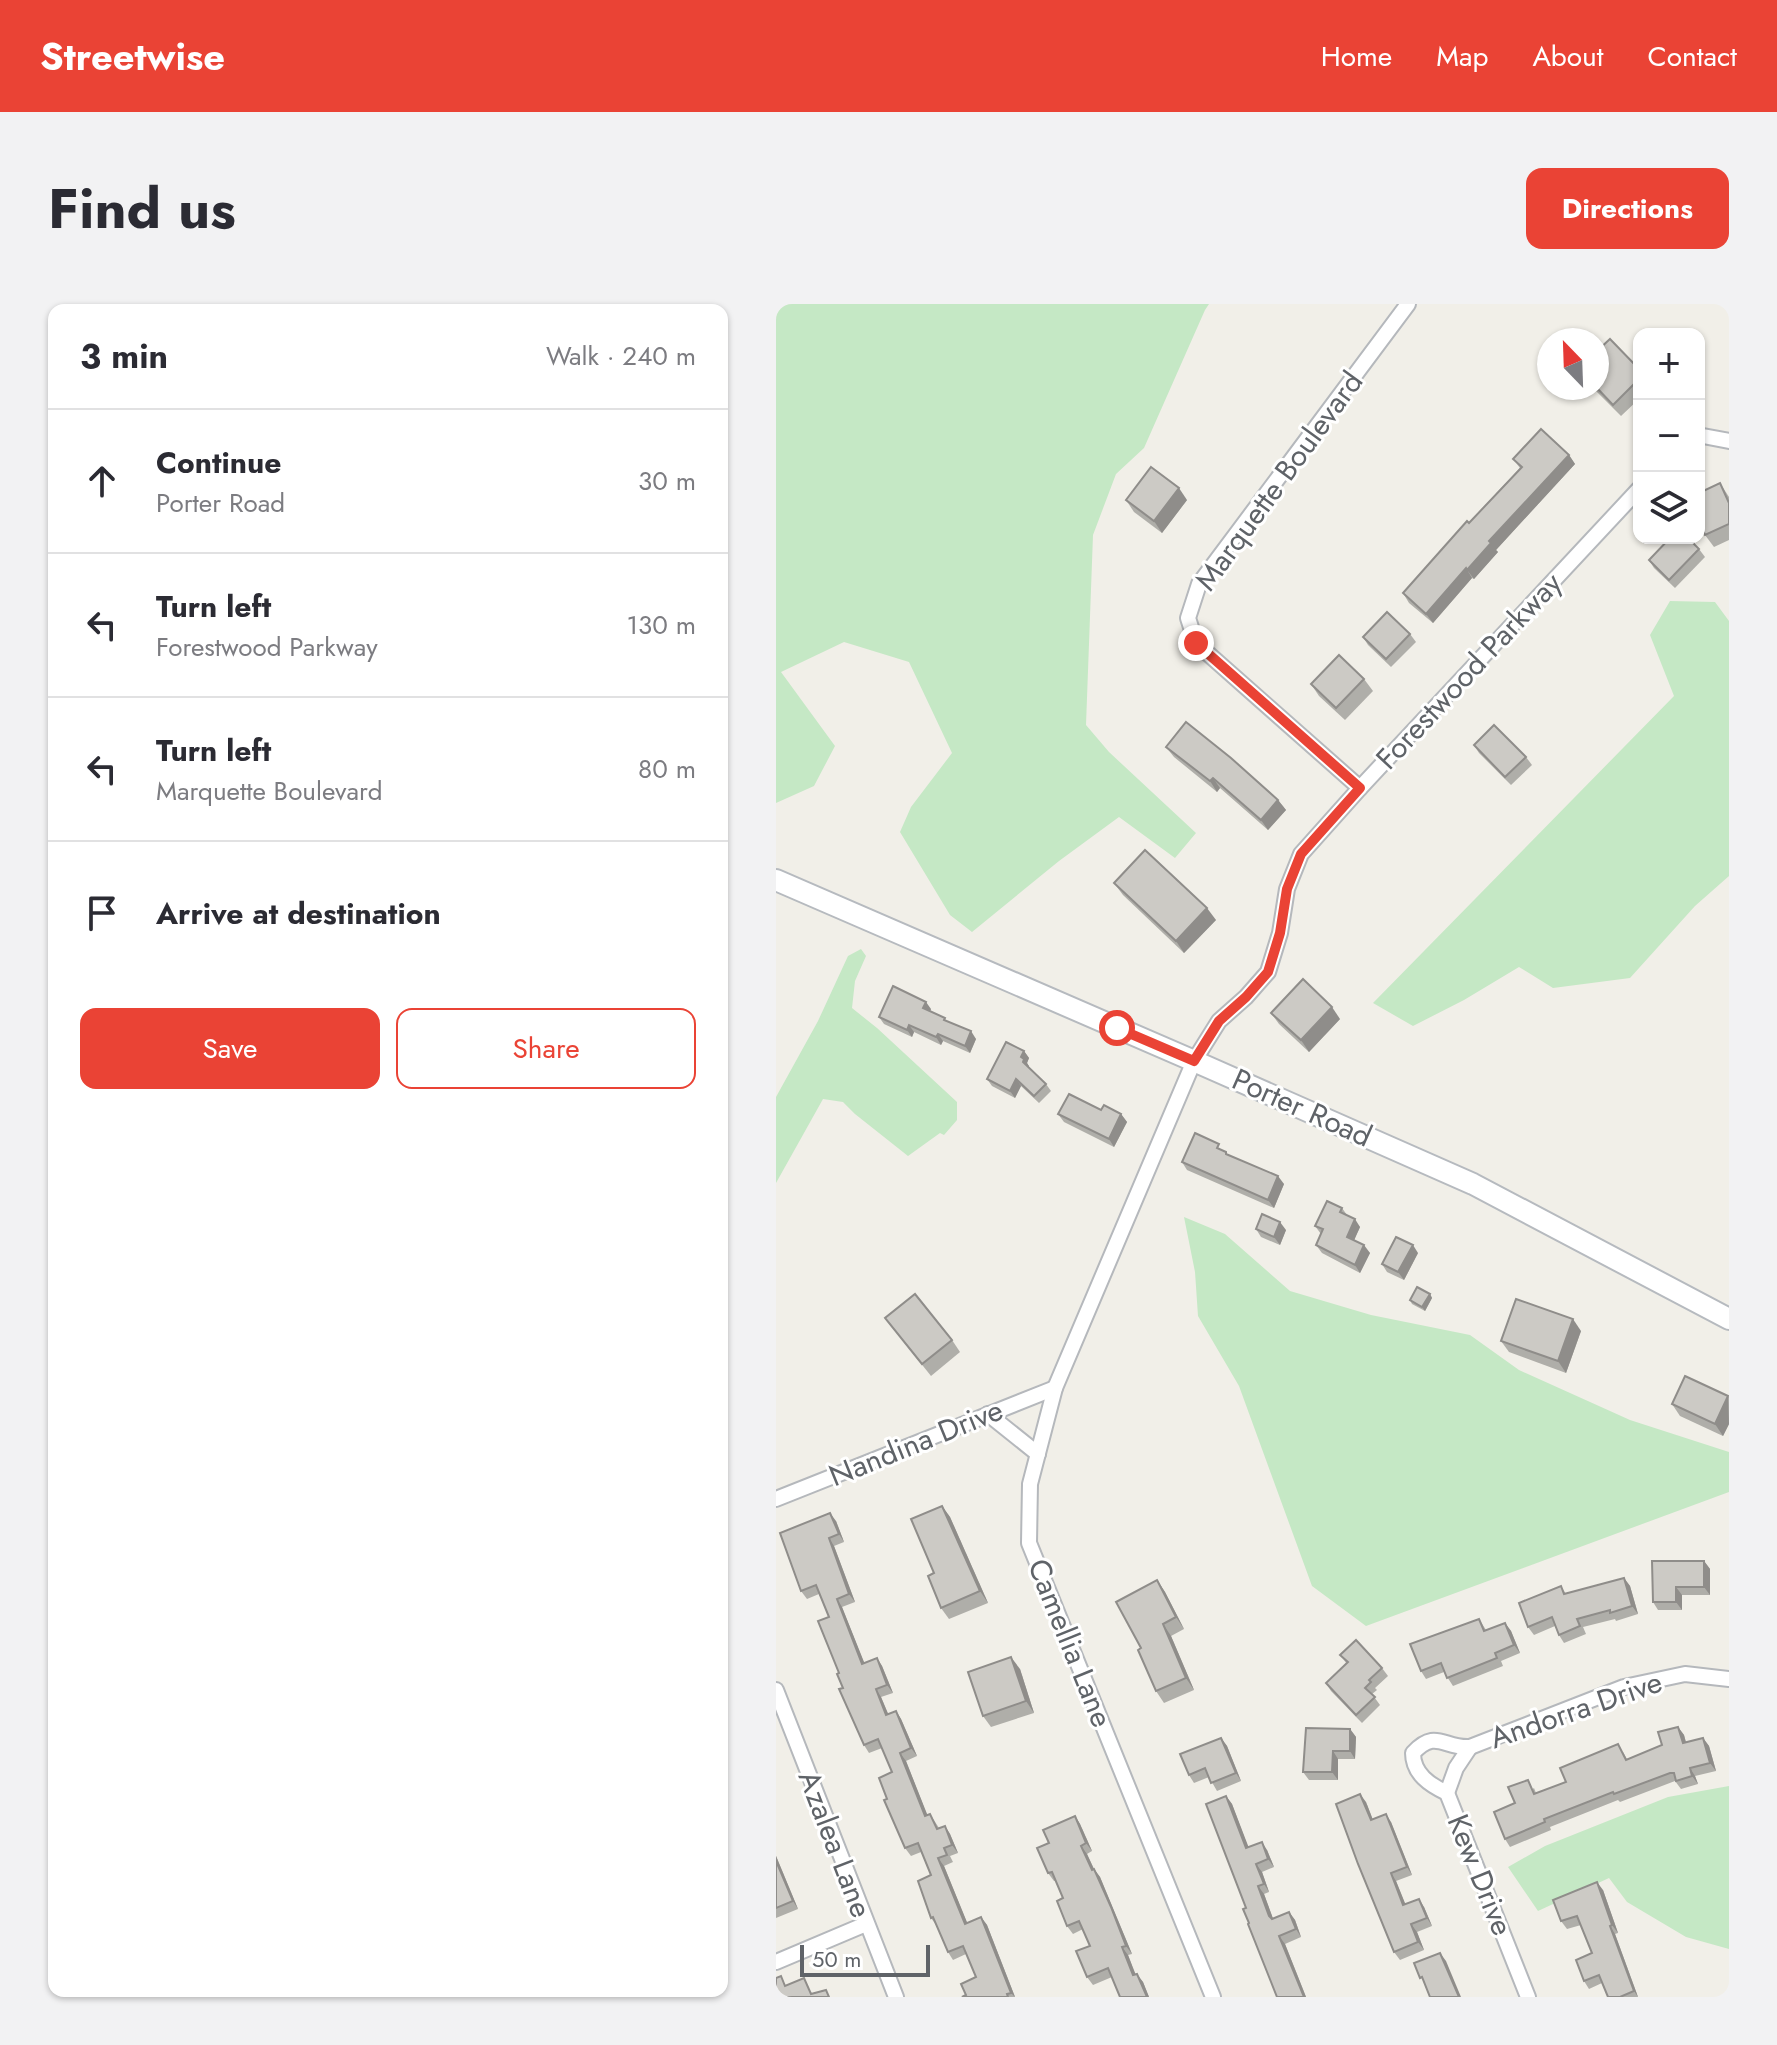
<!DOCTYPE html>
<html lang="en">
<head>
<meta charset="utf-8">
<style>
  :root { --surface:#fff; --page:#f2f2f3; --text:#2b2b33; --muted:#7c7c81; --line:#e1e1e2; --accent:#ea4335 }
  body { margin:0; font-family:Jost,sans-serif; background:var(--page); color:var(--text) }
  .controls { position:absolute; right:24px; top:24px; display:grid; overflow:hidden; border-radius:16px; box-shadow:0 2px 6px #0004 }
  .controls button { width:72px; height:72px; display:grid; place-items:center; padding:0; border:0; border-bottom:2px solid var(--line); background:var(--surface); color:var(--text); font:40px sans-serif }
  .compass { position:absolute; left:761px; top:24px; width:72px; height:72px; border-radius:50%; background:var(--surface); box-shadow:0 2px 6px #0004; rotate:337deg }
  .scale { position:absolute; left:24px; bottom:20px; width:130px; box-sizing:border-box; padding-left:8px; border:4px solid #5f6368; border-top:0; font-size:22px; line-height:28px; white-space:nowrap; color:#5f6368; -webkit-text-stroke:6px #fff; paint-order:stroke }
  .stop { position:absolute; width:24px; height:24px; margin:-18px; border:6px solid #ea4335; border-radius:50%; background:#fff }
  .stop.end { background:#ea4335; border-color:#fff; box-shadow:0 2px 8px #0008 }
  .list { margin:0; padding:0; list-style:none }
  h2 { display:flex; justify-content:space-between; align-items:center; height:104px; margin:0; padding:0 32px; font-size:34px }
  h2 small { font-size:26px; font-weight:400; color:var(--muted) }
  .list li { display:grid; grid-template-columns:52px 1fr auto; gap:24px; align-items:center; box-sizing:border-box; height:144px; padding:0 32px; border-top:2px solid var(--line) }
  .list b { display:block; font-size:30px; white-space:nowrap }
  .list p { margin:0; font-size:26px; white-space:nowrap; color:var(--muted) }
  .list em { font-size:26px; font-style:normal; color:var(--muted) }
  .actions { display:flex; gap:16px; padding:24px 32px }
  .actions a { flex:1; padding:18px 0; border:2px solid var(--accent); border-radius:16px; text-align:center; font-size:28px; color:var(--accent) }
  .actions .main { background:var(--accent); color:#fff }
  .icon { flex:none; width:44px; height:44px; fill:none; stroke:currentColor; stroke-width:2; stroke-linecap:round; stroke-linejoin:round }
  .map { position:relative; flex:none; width:953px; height:1693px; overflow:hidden; border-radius:16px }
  header { display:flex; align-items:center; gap:48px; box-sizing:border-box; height:112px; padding:0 40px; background:var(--accent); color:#fff }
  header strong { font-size:38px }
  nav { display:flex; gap:44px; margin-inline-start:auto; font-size:28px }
  .intro { display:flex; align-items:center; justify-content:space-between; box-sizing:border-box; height:192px; padding:0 48px }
  h1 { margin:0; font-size:56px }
  .button { padding:20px 36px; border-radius:16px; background:var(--accent); color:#fff; font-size:28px; font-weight:700 }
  main { display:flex; gap:48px; padding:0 48px }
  aside { flex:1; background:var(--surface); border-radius:16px; box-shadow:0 2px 6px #0004 }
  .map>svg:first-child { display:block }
  .green { fill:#c5e8c5 }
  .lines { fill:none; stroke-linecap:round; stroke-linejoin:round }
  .minor-casing { stroke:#b5b8bc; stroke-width:18 }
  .secondary-casing { stroke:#b6babf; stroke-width:24 }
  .minor { stroke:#fff; stroke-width:14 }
  .secondary { stroke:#fff; stroke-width:20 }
  .wall { fill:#afaea9 }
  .shaded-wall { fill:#8f8d8a }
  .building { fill:#cccac5; stroke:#8f8d8a; stroke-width:2 }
  .route { stroke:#ea4335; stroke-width:10 }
  .labels { text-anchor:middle; stroke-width:6; stroke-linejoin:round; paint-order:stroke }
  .street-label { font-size:30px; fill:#5f6368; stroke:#fff }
</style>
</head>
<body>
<header>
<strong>Streetwise</strong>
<nav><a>Home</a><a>Map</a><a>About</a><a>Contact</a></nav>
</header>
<div class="intro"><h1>Find us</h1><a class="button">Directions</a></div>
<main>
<aside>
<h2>3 min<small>Walk · 240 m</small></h2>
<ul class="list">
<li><svg class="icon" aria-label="ahead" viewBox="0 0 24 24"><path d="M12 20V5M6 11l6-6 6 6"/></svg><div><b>Continue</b><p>Porter Road</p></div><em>30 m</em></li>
<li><svg class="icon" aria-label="left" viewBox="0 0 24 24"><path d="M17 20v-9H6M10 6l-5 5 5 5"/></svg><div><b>Turn left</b><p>Forestwood Parkway</p></div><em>130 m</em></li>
<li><svg class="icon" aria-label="left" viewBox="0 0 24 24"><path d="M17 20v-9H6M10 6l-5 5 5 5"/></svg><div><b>Turn left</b><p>Marquette Boulevard</p></div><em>80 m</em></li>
<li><svg class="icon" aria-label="arrive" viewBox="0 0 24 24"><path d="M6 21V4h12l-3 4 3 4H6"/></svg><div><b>Arrive at destination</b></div></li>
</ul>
<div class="actions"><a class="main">Save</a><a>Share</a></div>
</aside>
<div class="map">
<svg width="953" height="1693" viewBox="0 0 953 1693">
  <rect width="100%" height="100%" fill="#f1efe8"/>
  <g class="green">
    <polygon points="0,0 433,0 429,6 368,144 340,170 317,231 310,421 333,448 420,529 399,554 343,513 283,557 196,628 174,611 124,528 135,503 176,449 133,358 68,338 5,368 59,442 38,482 0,499"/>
    <polygon points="894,297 939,298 953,317 953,572 919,602 854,674 777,684 743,663 688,696 637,722 597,699 898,392 874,331"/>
    <polygon points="85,645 90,652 79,677 76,704 101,724 181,798 181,816 168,831 164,829 132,852 79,810 67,798 47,795 0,879 0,793 42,717 72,652"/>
    <polygon points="408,913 449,930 514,987 595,1011 694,1031 743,1066 854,1116 953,1148 953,1188 590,1322 536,1282 463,1082 422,1012 419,968"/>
    <polygon points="953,1482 953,1645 910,1633 851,1598 833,1574 762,1607 732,1563 769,1542 892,1493"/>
  </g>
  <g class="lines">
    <g class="minor-casing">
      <g id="minor">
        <polyline points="923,134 927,132 953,137"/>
        <polyline points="584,484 420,339 412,314 423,280 632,0"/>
        <polyline points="212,1110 262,1150"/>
        <polyline points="0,1195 279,1084"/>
        <polyline points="0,1386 120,1693"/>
        <polyline points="671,1489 680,1464 694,1443"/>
        <polyline points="0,1658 90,1620"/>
        <polyline points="437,1693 253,1239 254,1180 279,1084 418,757 443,717 470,693 492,668 504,629 511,585 525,550 584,484 863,185"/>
        <path d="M 752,1693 L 671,1489 C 654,1481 637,1470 637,1449 C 660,1424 668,1445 694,1443 L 848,1383 L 909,1370 L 953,1375"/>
      </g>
    </g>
    <g class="secondary-casing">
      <polyline id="secondary" points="0,576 418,757 697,880 953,1015"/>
    </g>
    <use href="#minor" class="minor"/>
    <use href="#secondary" class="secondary"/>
  </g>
  <g class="wall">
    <polygon points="863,65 863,95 845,112 817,84 821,84"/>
    <polygon points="793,151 799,160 720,246 722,248 698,275 696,274 657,319 633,299 627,289 744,164 737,155"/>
    <polygon points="944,179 953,193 953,236 938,243 929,231"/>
    <polygon points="350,196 411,196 386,229 358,208"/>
    <polygon points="923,245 929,253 899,284 878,264 873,256"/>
    <polygon points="634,330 640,338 615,363 592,341 587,333"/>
    <polygon points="588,375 597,387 569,416 543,392 535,380"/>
    <polygon points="698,441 750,453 756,461 735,481 703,449"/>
    <polygon points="390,443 502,496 510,506 492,526 444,484 441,488 398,453"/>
    <polygon points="338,579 440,616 408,649 347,591"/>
    <polygon points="155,705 154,707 200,735 194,749 167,737 165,741 138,728 136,733 108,720 103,713"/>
    <polygon points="495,709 564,715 533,748 503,720"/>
    <polygon points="248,747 253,754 251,759 253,763 270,780 275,787 263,799 245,782 239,794 216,782 211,775"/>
    <polygon points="325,806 345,810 351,818 338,843 288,818 282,810"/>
    <polygon points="448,847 452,851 508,880 498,904 411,866 406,858"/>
    <polygon points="566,904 571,911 584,923 578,936 594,949 584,969 546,949 540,941 545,930 539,922"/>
    <polygon points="480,925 510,926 504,941 485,933"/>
    <polygon points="642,949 628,976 611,968 606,960"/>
    <polygon points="654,990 656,994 649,1007 636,1000 634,996"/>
    <polygon points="109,1014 176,1036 184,1048 155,1072"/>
    <polygon points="805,1027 790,1069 733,1048 725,1037"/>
    <polygon points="953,1093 953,1120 947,1132 904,1112 896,1100"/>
    <polygon points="166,1202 174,1213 212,1299 173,1315 165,1304 158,1269"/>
    <polygon points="60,1217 68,1238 58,1242 79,1298 66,1303 88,1359 101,1354 106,1362 117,1389 105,1393 112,1410 120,1407 125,1415 141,1452 130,1457 151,1511 154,1510 163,1524 169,1522 174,1530 182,1549 174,1552 177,1558 168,1562 191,1619 205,1613 211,1621 239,1693 186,1693 190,1691 200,1673 190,1650 177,1656 172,1648 161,1622 155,1614 155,1571 145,1548 135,1552 129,1544 111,1495 116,1468 106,1444 93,1449 88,1441 67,1384 53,1313 43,1290 31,1295 25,1287"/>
    <polygon points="928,1257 934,1265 934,1291 906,1291 906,1306 882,1306 877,1298"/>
    <polygon points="848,1274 854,1282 862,1310 840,1317 839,1315 807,1323 810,1330 788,1339 783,1331 779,1322 758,1331 752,1323 785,1282 790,1290"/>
    <polygon points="381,1276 389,1288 408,1325 395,1332 418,1386 388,1399 380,1387 365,1344"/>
    <polygon points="703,1315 710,1326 729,1319 735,1327 744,1349 725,1357 727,1362 677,1382 668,1368 650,1375 645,1367"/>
    <polygon points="564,1351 606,1364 612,1372 599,1384 601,1386 596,1390 604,1401 586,1419 555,1387 550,1379 571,1360"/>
    <polygon points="244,1365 258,1409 215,1423 207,1412"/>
    <polygon points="902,1423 908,1431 910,1438 927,1434 933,1442 940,1467 919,1472 922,1480 905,1485 899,1477 844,1498 842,1496 774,1523 775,1526 734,1543 729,1535 739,1499 758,1484 760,1489 790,1478 847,1448 851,1455 886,1441"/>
    <polygon points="574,1425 580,1433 579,1455 562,1455 562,1476 533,1476 527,1468"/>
    <polygon points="445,1434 451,1442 465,1477 441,1487 433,1473 418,1479 413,1471"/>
    <polygon points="450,1492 456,1500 472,1543 491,1546 498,1563 486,1568 493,1588 488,1590 497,1615 513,1608 519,1616 525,1633 509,1640 530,1693 501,1693 473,1619"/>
    <polygon points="590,1498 597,1516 615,1518 636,1571 620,1577 629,1600 648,1603 656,1622 641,1628 648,1646 624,1656 618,1648"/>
    <polygon points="299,1512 304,1520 316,1547 311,1550 318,1565 324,1573 356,1650 352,1651 359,1670 367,1678 373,1693 344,1693 336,1673 317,1681 311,1673 314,1642 307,1625 297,1630 291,1622 287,1594 280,1577 278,1577 272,1569 273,1539"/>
    <polygon points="0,1552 22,1605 0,1614"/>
    <polygon points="827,1586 842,1629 839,1630 862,1693 832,1693 826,1679 813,1685 808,1677 816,1649 805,1621 791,1625 785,1617"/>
  </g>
  <g class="shaded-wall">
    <polygon points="793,151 799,160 720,246 722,248 698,275 691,266 713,237"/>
    <polygon points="403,184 411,196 386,229 378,217"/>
    <polygon points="690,264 696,274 657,319 650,310"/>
    <polygon points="437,474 444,484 441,488 434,477"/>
    <polygon points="502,496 510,506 492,526 485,516"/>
    <polygon points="431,604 440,616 408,649 400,637"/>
    <polygon points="150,698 155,705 152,712 147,704"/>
    <polygon points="556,703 564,715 533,748 525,736"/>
    <polygon points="133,721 138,728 136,733 131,726"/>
    <polygon points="195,727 200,735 194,749 189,742"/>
    <polygon points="162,730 167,737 165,741 160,733"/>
    <polygon points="248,747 253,754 251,759 253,762 252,765 245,753"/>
    <polygon points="240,775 245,782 239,794 234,787"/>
    <polygon points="345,810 351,818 338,843 333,835"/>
    <polygon points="502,872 508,880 498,904 492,896"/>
    <polygon points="579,915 584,923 576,941 571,933"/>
    <polygon points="504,918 510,926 504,941 498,933"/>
    <polygon points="588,941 594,949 584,969 579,961"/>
    <polygon points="637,941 642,949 628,976 622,968"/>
    <polygon points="654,990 656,994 649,1007 646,1003"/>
    <polygon points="797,1015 805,1027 790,1069 782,1057"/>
    <polygon points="952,1092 953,1120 947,1132 939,1120"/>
    <polygon points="166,1202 174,1213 212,1299 204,1287"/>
    <polygon points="54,1209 60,1217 68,1238 63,1230"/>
    <polygon points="53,1234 58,1242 79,1298 73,1290"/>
    <polygon points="928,1257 934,1265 934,1291 928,1283"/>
    <polygon points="848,1274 854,1282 862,1310 856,1302"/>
    <polygon points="381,1276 389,1288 408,1325 400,1313"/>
    <polygon points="900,1283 906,1291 906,1306 900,1298"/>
    <polygon points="61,1295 66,1303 92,1368 86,1360"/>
    <polygon points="729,1319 735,1327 744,1349 738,1341"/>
    <polygon points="387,1320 395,1332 418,1386 410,1374"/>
    <polygon points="235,1353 244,1365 258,1409 250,1397"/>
    <polygon points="101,1354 106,1362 117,1389 111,1381"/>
    <polygon points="100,1385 105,1393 116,1419 110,1411"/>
    <polygon points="120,1407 125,1415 141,1452 135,1444"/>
    <polygon points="902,1423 908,1431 912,1447 907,1439"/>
    <polygon points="574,1425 580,1433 579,1455 574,1447"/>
    <polygon points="445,1434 451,1442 465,1477 460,1469"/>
    <polygon points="927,1434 933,1442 940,1467 934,1459"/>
    <polygon points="557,1447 562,1455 562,1476 556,1468"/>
    <polygon points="124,1449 130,1457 155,1520 149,1512"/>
    <polygon points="914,1464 919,1472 922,1480 916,1472"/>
    <polygon points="584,1490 590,1498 600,1524 595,1516"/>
    <polygon points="450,1492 456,1500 476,1552 470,1544"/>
    <polygon points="610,1510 615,1518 636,1571 631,1563"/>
    <polygon points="299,1512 304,1520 316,1547 310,1539"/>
    <polygon points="169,1522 174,1530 182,1549 176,1541"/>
    <polygon points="486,1538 491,1546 498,1563 492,1555"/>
    <polygon points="305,1542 311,1550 322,1574 316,1566"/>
    <polygon points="0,1552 22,1605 17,1597 0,1557"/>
    <polygon points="162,1554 168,1562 195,1628 189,1620"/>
    <polygon points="480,1560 486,1568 493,1588 488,1580"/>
    <polygon points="318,1565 324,1573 356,1650 350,1642"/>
    <polygon points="615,1569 620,1577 633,1609 627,1601"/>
    <polygon points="821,1578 827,1586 842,1629 836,1621"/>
    <polygon points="482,1582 488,1590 499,1620 493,1612"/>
    <polygon points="643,1595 648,1603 656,1622 651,1614"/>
    <polygon points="513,1608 519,1616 525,1633 520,1625"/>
    <polygon points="205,1613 211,1621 239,1693 235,1689"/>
    <polygon points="635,1620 641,1628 648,1646 642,1638"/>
    <polygon points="834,1622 839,1630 862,1693 858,1687"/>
    <polygon points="503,1632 509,1640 530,1693 528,1693"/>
    <polygon points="346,1643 352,1651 363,1679 357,1671"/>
    <polygon points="664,1649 670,1657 685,1693 683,1693"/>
    <polygon points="361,1670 367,1678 373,1693 371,1693"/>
  </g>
  <g class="building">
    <polygon points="834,35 863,65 863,75 837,101 821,84 821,47"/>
    <polygon points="765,125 793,151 713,237 715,239 691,266 690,264 650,310 627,289 691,217 693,219 746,163 737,155"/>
    <polygon points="375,163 403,184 378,217 350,196"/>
    <polygon points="944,179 953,199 953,220 929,231 923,217 923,189"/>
    <polygon points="894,234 912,234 923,245 893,276 873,256"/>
    <polygon points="611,308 634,330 610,355 587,333"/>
    <polygon points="563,351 588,375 560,404 535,380"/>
    <polygon points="410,418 455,454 502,496 485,516 437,474 434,477 390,443"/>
    <polygon points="718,421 750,453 729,473 698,441"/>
    <polygon points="369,546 431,604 400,637 338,579"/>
    <polygon points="527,675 556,703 525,736 495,709"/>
    <polygon points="117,682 150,698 147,704 169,714 168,716 195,727 189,742 162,730 160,733 133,721 131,726 103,713"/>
    <polygon points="230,738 248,747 245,753 248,755 247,758 270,780 258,792 240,775 234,787 211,775"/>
    <polygon points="293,790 325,806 328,801 345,810 333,835 282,810"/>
    <polygon points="419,829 443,840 441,844 450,848 450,850 502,872 492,896 406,858"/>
    <polygon points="551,897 566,904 564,908 579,915 571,933 588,941 579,961 540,941 547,925 539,922"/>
    <polygon points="486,910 504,918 498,933 480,925"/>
    <polygon points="620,933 637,941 622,968 606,960"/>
    <polygon points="641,983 654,990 646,1003 634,996"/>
    <polygon points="139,990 176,1036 146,1060 109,1014"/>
    <polygon points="740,995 797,1015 782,1057 725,1037"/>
    <polygon points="909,1072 952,1092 939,1120 896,1100"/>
    <polygon points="166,1202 204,1287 165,1304 152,1272 158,1269 135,1215"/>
    <polygon points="54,1209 63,1230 53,1234 73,1290 61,1295 86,1360 101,1354 111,1381 100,1385 110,1411 120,1407 135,1444 124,1449 149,1512 154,1510 161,1525 169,1522 176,1541 168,1544 171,1551 162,1554 189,1620 205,1613 235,1689 231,1690 232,1693 186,1693 190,1691 185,1680 200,1673 187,1642 172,1648 157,1613 155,1614 142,1577 155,1571 142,1539 129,1544 108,1496 111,1495 103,1474 116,1468 102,1435 88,1441 63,1385 67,1384 61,1370 63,1369 42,1317 53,1313 40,1281 25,1287 4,1229"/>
    <polygon points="876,1257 928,1257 928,1283 900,1283 900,1298 877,1298"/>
    <polygon points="848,1274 856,1302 834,1309 834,1306 801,1315 804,1322 783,1331 776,1313 752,1323 743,1299 785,1282 788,1290"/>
    <polygon points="381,1276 400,1313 387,1320 410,1374 380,1387 362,1346 365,1344 340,1298"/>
    <polygon points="703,1315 708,1327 729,1319 738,1341 719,1349 721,1354 671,1374 665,1359 645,1367 634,1340"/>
    <polygon points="580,1336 606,1364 593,1376 595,1378 589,1384 599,1393 580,1411 550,1379 572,1358 564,1351"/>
    <polygon points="235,1353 250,1397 207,1412 192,1368"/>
    <polygon points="902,1423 907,1439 927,1434 934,1459 914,1464 916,1472 900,1477 898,1469 894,1469 838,1490 837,1488 768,1515 769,1518 729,1535 718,1508 739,1499 732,1483 752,1476 758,1490 790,1478 784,1464 842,1440 850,1456 886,1441 882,1428"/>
    <polygon points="530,1424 574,1425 574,1447 557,1447 556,1468 527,1468"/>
    <polygon points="445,1434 460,1469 435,1479 429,1464 413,1471 404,1450"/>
    <polygon points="584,1490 595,1516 610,1510 631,1563 615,1569 627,1601 643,1595 651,1614 635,1620 642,1638 618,1648 582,1560 560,1500"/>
    <polygon points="450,1492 470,1544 486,1538 492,1555 480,1560 488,1580 482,1582 493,1612 496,1615 513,1608 520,1625 503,1632 528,1693 501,1693 472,1620 473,1619 467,1605 470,1604 430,1500"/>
    <polygon points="299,1512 310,1539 305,1542 316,1566 318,1565 335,1603 350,1642 346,1643 357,1671 361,1670 371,1693 344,1693 332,1664 311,1673 300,1647 314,1642 303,1617 291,1622 281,1597 287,1594 276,1568 272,1569 261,1544 273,1539 267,1526"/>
    <polygon points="0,1557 17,1597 0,1604"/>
    <polygon points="821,1578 836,1621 834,1622 858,1687 844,1693 832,1693 823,1671 808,1677 800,1656 816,1649 801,1612 785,1617 777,1596"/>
    <polygon points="664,1649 683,1693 654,1693 646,1673 644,1674 638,1659"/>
    <polygon points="5,1672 9,1682 28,1674 35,1690 50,1686 53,1693 0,1693 0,1674"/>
  </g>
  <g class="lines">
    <polyline class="route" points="341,724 418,757 443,717 470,693 492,668 504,629 511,585 525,550 584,484 420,339"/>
  </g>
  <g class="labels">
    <g class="street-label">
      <text transform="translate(503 177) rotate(-54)" y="10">Marquette Boulevard</text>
      <text transform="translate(693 367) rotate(-47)" y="10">Forestwood Parkway</text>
      <text transform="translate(526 804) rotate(24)" y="10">Porter Road</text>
      <text transform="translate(140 1139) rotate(-22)" y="10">Nandina Drive</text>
      <text transform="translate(294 1339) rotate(68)" y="10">Camellia Lane</text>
      <text transform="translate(800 1406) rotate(-19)" y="10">Andorra Drive</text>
      <text transform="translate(59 1540) rotate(69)" y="10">Azalea Lane</text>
      <text transform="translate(704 1571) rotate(68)" y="10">Kew Drive</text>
    </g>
  </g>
</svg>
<div class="controls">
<button>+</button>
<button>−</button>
<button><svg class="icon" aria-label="layers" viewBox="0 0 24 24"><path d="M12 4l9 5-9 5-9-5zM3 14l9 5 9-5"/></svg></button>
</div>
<svg class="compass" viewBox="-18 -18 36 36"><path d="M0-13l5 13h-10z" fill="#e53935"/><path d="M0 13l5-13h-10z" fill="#7c7c81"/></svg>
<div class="scale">50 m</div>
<div class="stop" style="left:341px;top:724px"></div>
<div class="stop end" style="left:420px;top:339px"></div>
</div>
</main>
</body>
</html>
